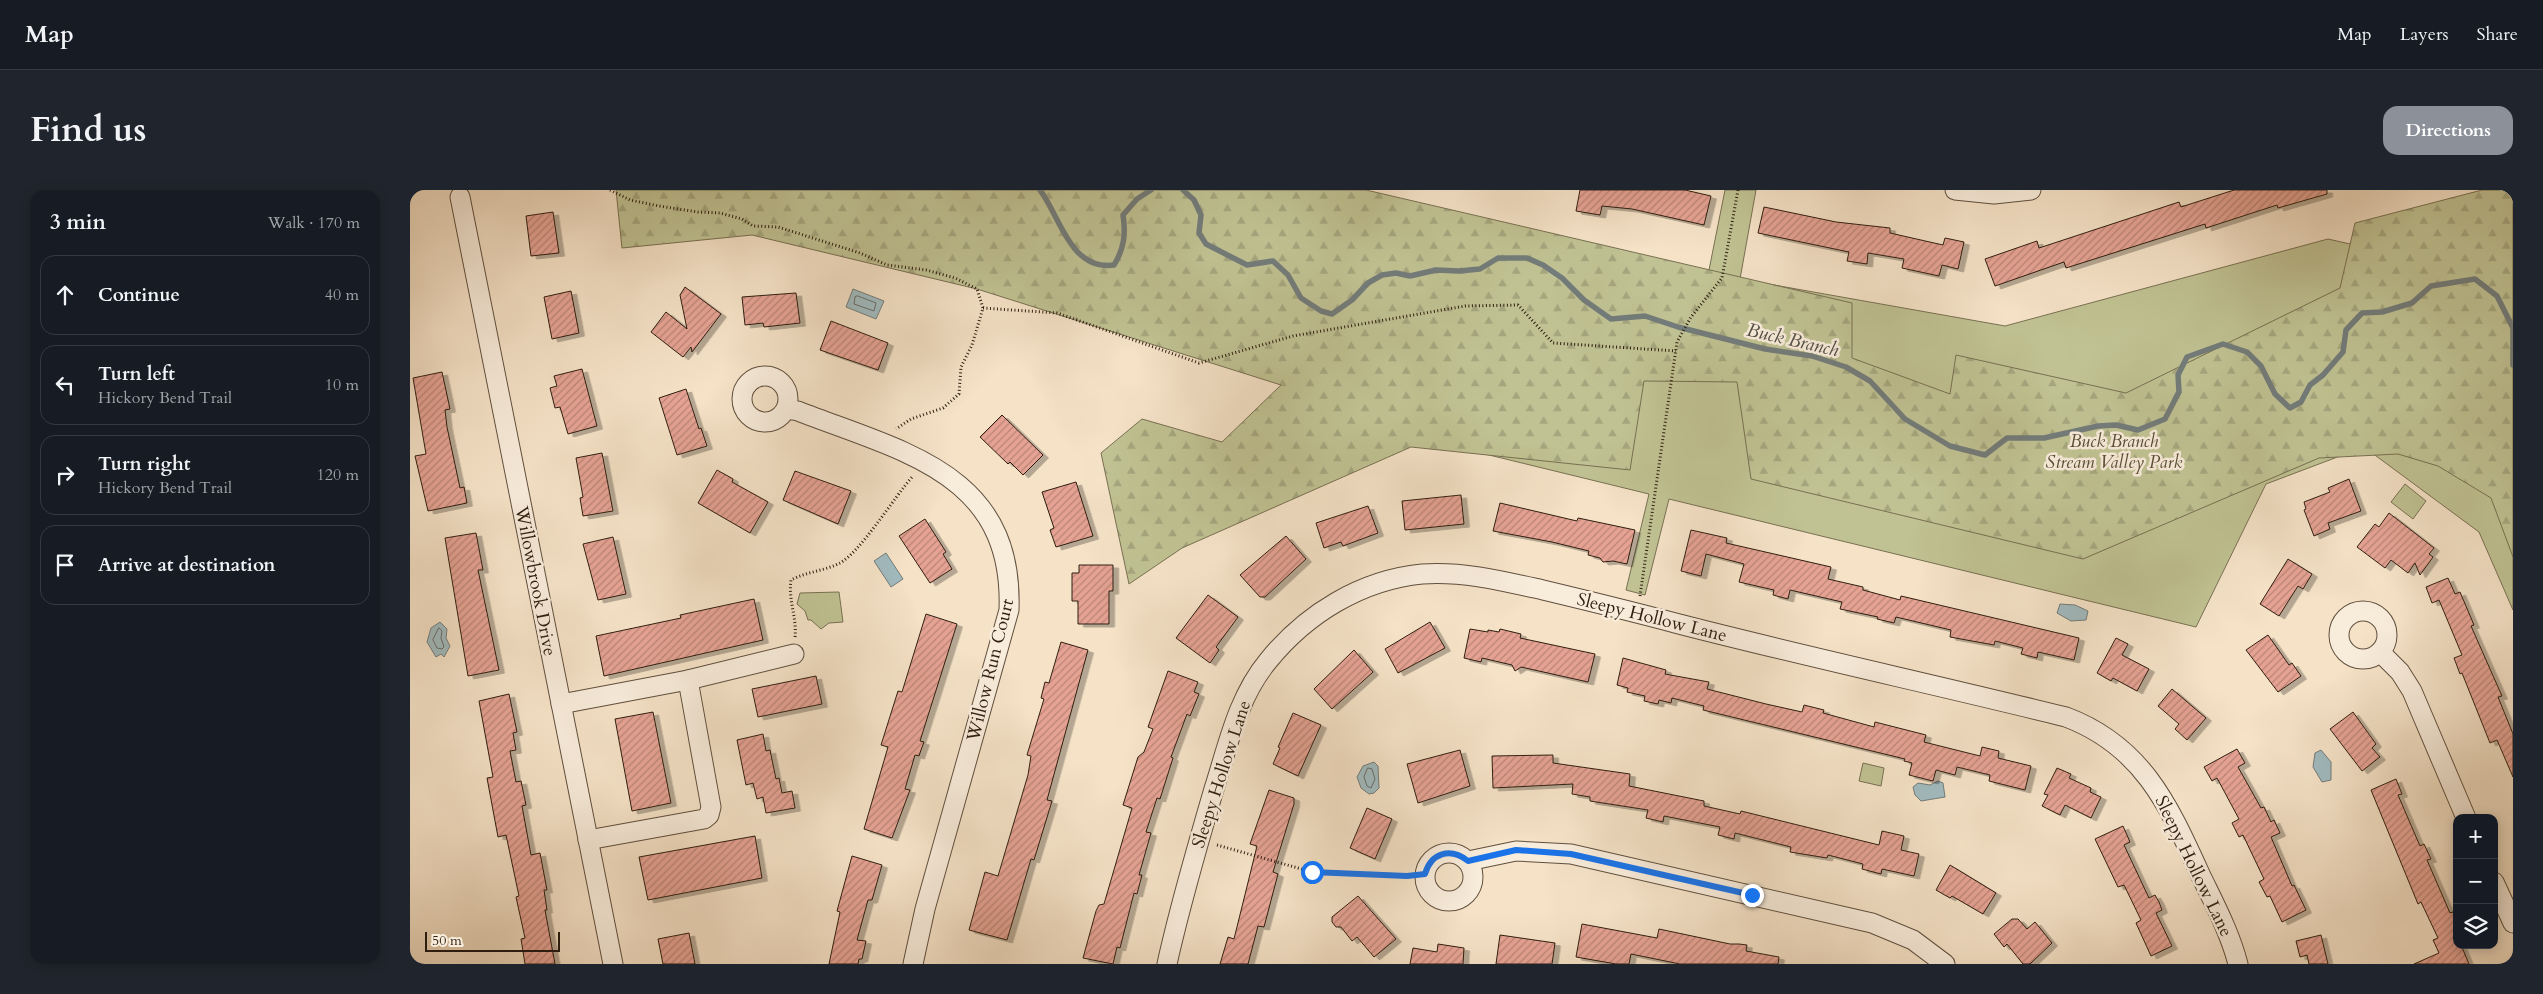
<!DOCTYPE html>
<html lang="en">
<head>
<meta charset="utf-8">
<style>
  :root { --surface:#171b24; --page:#20242c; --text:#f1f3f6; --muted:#9ea1a6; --line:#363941; --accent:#8c9099 }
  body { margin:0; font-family:Cardo,serif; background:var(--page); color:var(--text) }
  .controls { position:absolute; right:15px; bottom:15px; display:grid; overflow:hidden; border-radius:10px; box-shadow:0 2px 12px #0003 }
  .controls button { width:45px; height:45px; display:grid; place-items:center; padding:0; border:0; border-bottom:1px solid var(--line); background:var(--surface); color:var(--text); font:25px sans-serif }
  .scale { position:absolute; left:15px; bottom:12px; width:135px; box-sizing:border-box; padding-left:5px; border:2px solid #2f1e10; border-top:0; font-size:14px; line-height:18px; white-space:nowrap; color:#2f1e10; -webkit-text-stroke:4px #f8ecdb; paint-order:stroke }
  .stop { position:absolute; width:15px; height:15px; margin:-11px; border:4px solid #1a73e8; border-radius:50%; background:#fff }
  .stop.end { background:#1a73e8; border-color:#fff; box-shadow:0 1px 5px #0008 }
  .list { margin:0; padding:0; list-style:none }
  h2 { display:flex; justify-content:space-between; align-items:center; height:65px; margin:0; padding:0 20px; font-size:21px }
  h2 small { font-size:16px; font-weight:400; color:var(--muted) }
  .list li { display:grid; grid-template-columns:32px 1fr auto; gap:15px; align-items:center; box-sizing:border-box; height:80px; margin:0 10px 10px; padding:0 10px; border:1px solid var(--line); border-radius:15px }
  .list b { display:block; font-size:19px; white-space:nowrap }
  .list p { margin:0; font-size:16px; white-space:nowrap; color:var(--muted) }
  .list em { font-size:16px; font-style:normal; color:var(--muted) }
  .icon { flex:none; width:28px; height:28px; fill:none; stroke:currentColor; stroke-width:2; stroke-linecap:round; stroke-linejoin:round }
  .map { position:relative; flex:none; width:2103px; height:774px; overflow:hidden; border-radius:15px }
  header { display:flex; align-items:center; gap:30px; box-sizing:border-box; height:70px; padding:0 25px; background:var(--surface); border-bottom:1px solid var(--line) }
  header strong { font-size:24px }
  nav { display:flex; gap:28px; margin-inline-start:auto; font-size:18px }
  .intro { display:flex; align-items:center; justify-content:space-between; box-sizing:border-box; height:120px; padding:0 30px }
  h1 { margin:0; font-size:35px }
  .button { padding:12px 22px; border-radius:15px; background:var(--accent); color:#fff; font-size:18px; font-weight:700 }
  main { display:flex; gap:30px; padding:0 30px }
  aside { flex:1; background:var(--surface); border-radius:15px; box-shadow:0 2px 12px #0003 }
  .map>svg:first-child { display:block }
  .green { fill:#c0c293; stroke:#787052 }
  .forest { fill:url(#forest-firs); stroke:#787052 }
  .water { fill:#a1bbc0; stroke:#737c7a }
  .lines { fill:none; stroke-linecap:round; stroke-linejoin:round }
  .shore { stroke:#686c68; stroke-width:1 }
  .stream { stroke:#737c7a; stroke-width:5.5 }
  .building { fill:url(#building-hatch); stroke:#2f1e10; filter:url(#shadow) }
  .minor-casing { stroke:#604f3e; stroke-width:21 }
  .path { stroke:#2f1e10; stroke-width:3; stroke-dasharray:1 2.5; stroke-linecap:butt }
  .minor { stroke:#f8ecdb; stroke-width:19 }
  .route { stroke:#1a73e8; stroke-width:6 }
  .labels { text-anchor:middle; stroke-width:5; stroke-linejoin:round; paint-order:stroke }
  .park-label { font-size:18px; font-style:italic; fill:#5a4f37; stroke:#f8ecdb }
  .street-label { font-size:18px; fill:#2f1e10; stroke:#f8ecdb }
  .water-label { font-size:19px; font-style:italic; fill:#514d45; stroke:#f8ecdb }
</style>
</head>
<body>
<header>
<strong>Map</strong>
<nav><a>Map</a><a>Layers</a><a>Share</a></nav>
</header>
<div class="intro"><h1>Find us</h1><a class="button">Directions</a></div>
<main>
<aside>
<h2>3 min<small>Walk · 170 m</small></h2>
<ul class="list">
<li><svg class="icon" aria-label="ahead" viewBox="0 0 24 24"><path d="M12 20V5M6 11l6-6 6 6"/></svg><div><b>Continue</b></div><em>40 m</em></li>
<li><svg class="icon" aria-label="left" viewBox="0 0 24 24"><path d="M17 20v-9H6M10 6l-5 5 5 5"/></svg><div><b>Turn left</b><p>Hickory Bend Trail</p></div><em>10 m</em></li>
<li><svg class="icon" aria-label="right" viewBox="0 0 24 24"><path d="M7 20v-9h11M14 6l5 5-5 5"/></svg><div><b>Turn right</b><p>Hickory Bend Trail</p></div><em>120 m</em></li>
<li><svg class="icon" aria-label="arrive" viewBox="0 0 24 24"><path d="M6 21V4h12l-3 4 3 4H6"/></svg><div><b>Arrive at destination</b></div></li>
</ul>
</aside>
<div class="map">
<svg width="2103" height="774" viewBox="0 0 2103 774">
  <defs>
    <pattern id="forest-firs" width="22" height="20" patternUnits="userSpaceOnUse" patternTransform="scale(1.25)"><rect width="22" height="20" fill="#c0c293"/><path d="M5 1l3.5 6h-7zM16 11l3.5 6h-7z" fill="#a5a67e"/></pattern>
    <pattern id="building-hatch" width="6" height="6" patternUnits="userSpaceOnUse" patternTransform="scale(1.25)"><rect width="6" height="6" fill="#e6a394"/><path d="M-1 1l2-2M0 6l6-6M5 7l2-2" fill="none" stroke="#bb8477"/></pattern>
    <filter id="shadow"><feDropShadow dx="5.5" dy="3" stdDeviation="0" flood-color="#0004"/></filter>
  </defs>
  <rect width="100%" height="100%" fill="#f5e2c7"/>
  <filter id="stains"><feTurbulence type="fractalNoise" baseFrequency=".004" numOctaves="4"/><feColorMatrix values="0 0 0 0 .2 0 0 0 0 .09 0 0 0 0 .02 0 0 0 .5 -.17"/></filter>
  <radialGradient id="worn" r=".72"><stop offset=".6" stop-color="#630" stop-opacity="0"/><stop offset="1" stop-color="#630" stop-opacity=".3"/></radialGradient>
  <g class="green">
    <polygon points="1315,0 1346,0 1330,89 1595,136 1918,49 2042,77 2103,69 2103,420 2069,342 1954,257 1856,294 1786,437 1259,309 1235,405 1216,400 1239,304 952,234 904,195 1299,80"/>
    <polygon points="1995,294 2016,311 2003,329 1981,312"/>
    <polygon points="429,402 433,432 419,433 411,439 401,430 398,430 395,421 387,414 390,403"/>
    <polygon points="1453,573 1474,578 1471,596 1449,591"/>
  </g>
  <polygon class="forest" points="206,0 956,0 1442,113 1442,168 1540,204 1546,165 1716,203 1930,98 1945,33 2072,0 2103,0 2103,367 2081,308 2028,276 1988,264 1909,268 1673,369 1341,289 1327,192 1234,191 1220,280 1001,257 772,358 719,394 691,263 732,229 812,252 871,195 567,99 342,45 212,58"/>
  <g class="water">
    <polygon points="443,99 474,111 466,129 436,117"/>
    <polygon points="476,363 493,389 481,397 464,371"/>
    <polygon points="1650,414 1665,415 1678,421 1676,430 1661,431 1647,423"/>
    <polygon points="30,432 37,439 36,448 40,456 34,467 31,464 26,467 17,452 21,438"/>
    <polygon points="1911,560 1921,572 1921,590 1912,592 1903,577 1905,563"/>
    <polygon points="964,572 968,576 969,598 964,603 959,604 951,598 947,587 953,576"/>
    <polygon points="1528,591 1533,593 1535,607 1511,611 1505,605 1503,597 1508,593 1520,595"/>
  </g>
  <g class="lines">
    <g class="shore">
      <polygon points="448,106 466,113 464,121 444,114 445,107"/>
      <polygon points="29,438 32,441 31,448 34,457 32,459 27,458 23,450"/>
      <polygon points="958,578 962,579 965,589 961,598 957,596 954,587"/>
    </g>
    <g class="stream">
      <path d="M 630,0 C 650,26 660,81 704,75 C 714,59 716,44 713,25 L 727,9 L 741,0"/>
      <polyline points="773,0 784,10 791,25 789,43 796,54 837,75 863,71 878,85 891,108 911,121 922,124 942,110 958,93 972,85 986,83 1000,86 1026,80 1049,81 1070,79 1088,68 1117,68 1133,75 1152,88 1174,110 1201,129 1235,126 1268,137 1355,159 1402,166 1436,177 1460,191 1495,229 1540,256 1575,265 1597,248 1634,248 1688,236 1706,235 1728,240 1755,229 1769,202 1768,185 1777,167 1813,154 1837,162 1851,176 1865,204 1880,218 1891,212 1900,195 1913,185 1933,162 1936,140 1952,123 1972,122 2002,113 2021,96 2065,89 2087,106 2103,138"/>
      <polyline points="2103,140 2103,175"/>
    </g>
  </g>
  <g class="building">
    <polygon points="1170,0 1275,0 1301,6 1294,35 1222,19 1192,16 1190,25 1166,21"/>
    <polygon points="1824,0 1917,0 1917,4 1868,18 1867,15 1796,38 1795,34 1656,78 1654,72 1585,96 1575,69 1627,51 1629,58 1769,12 1771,17"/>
    <polygon points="1354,17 1426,32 1480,38 1480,43 1533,55 1535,48 1554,52 1548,79 1532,75 1529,86 1492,78 1494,69 1458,63 1457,74 1437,71 1439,62 1348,43"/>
    <polygon points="143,22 149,63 121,66 116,26"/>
    <polygon points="275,97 311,124 282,162 281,157 273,167 241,142 256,122 277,139 270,105"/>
    <polygon points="161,101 169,143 142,149 134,107"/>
    <polygon points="386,103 390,133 354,137 353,133 335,135 332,107"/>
    <polygon points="421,131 478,153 468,180 410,160"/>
    <polygon points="172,179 187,236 158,244 150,217 145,218 140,198 147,196 144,186"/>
    <polygon points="32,182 40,219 35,220 37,237 50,298 54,297 57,313 18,321 5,266 16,264 3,188"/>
    <polygon points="276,199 289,239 291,238 297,256 267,265 249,208"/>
    <polygon points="592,225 633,265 613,285 600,272 598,274 570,247"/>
    <polygon points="192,263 203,321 173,326 170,308 173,307 166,268"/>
    <polygon points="307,280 323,289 322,292 358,312 340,343 288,313"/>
    <polygon points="385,281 441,301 428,334 373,310"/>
    <polygon points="1939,289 1951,321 1918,333 1920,339 1904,346 1894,320 1896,319 1894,312 1920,302 1918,298"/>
    <polygon points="666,292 683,346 646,357 640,340 644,338 632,302"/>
    <polygon points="1051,305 1054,334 995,340 992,311"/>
    <polygon points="1090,313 1167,331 1168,328 1225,340 1217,374 1203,371 1193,372 1190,368 1178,365 1179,361 1142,352 1083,341"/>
    <polygon points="958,316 968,343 933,356 931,352 914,358 906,333"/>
    <polygon points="1979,323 2024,358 2019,364 2023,367 2010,385 2005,373 1998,383 1981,370 1975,378 1947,357 1965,334 1969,337"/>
    <polygon points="515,329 536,362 533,364 542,379 520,393 489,346"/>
    <polygon points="1281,340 1317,348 1316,353 1421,377 1418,389 1453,397 1453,400 1490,410 1491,406 1669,448 1664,470 1628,462 1627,468 1611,464 1613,458 1585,451 1584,455 1540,447 1541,440 1486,427 1484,433 1467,429 1468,427 1430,419 1432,412 1380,400 1378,409 1363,405 1364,400 1329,392 1334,374 1296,364 1291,386 1271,381"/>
    <polygon points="66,343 73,380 68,380 89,480 58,486 35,348"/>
    <polygon points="876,346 896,369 855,407 850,407 830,385"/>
    <polygon points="203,347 216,404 188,410 173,354"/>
    <polygon points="1878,369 1902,384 1893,399 1888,396 1869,426 1850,414"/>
    <polygon points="669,375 703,375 703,401 699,401 699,434 668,434 668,411 662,411 662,383 669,383"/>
    <polygon points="2038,388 2045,404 2050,402 2064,435 2061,436 2092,506 2088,507 2103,544 2103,587 2087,550 2080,553 2052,483 2050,484 2044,468 2052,465 2029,410 2022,413 2016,397"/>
    <polygon points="798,405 828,427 806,457 809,460 800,473 766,448"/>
    <polygon points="344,409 353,450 194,486 186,446 271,428 270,425"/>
    <polygon points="516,424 547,434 510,551 514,552 511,560 509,566 505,565 495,599 500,600 482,648 454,639 478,557 471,555 488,501 492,502"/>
    <polygon points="1020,432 1035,458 988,483 975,459"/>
    <polygon points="1060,439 1078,442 1078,440 1089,442 1090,439 1111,444 1110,448 1185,464 1178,492 1111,477 1105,481 1102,475 1072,468 1071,472 1054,468"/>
    <polygon points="1858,445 1879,475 1882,473 1891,486 1868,502 1836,460"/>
    <polygon points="1706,448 1718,454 1712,465 1739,479 1727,501 1703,488 1701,491 1687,483"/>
    <polygon points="651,452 678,460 637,610 642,611 624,670 621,669 597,750 559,740 575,682 588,686 618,585 621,566 617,565 634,509 631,508 635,492 639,493"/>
    <polygon points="944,460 963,482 922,519 904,499"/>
    <polygon points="1213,468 1256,480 1255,484 1299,492 1297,499 1356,514 1392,522 1394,515 1414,520 1413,523 1464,537 1465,532 1516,545 1514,552 1570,566 1572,557 1589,561 1588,568 1621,576 1615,600 1579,591 1580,585 1547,577 1545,585 1526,580 1523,591 1499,585 1502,573 1494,571 1495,569 1293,520 1294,516 1262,508 1261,513 1249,510 1248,514 1234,511 1235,506 1217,502 1218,498 1207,495"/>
    <polygon points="758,481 788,492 784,502 789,504 780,526 777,524 761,567 763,568 750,609 747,608 736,642 741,643 729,685 732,685 727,704 724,703 710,758 707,757 703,774 673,768 686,721 689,715 694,714 722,618 713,615 728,567 734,562 743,539 738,537"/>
    <polygon points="406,486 412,514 348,527 342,499"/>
    <polygon points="1762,499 1796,528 1777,550 1765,539 1769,534 1748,516"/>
    <polygon points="99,504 107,542 103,543 106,560 100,561 106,592 111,591 116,615 112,616 121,665 130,663 137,700 134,700 137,720 135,720 145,774 115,774 111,749 115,748 106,707 109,706 96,645 88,647 77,588 83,587 69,511"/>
    <polygon points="243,522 261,613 222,621 205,529"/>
    <polygon points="1943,522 1966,554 1962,558 1970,567 1952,581 1920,539"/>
    <polygon points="883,523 911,535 888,586 863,574 870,558 868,557"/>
    <polygon points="353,544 356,561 360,560 366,589 369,588 372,603 382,601 385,618 356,623 353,607 347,609 343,593 336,595 327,550"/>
    <polygon points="1827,559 1835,573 1828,577 1851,618 1854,617 1861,632 1864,630 1870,643 1861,647 1882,696 1884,695 1896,720 1872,732 1860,706 1857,707 1849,692 1854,689 1833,645 1829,647 1822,633 1829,629 1807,588 1802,591 1794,577"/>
    <polygon points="1050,560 1060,596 1008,613 997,574"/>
    <polygon points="1143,565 1143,573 1220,584 1219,596 1294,611 1294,616 1330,624 1331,621 1469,655 1472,641 1494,646 1491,660 1509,664 1504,686 1472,679 1471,684 1452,679 1453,674 1418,665 1417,668 1380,662 1381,657 1325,643 1324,649 1308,645 1310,637 1254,626 1253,632 1236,628 1238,620 1180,611 1180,607 1162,604 1163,594 1083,598 1082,566"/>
    <polygon points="1647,578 1661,584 1659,588 1681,598 1680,602 1691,607 1681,628 1655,615 1650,625 1632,616 1638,605 1634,604"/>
    <polygon points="1986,589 1992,604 1988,605 2010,656 2014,654 2021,669 2017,670 2040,723 2043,722 2047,732 2047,755 2051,755 2059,774 2004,774 2029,763 2023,750 2028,748 2011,712 2008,714 1961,600"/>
    <polygon points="859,600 884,608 884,614 863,682 868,684 854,737 848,736 838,774 810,774 818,747 824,749 847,656 840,654"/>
    <polygon points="957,618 982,629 965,669 940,658"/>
    <polygon points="1713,636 1720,652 1714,655 1739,708 1745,705 1749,712 1752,720 1746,723 1762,756 1741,766 1726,733 1731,730 1714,695 1708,697 1685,649"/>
    <polygon points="345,646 352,688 238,710 229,667"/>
    <polygon points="442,666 472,675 462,710 458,710 447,750 456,751 452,769 449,769 448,774 419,774 430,722 427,721"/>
    <polygon points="1540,675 1586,703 1573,724 1542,706 1540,708 1526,700"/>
    <polygon points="948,706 986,749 964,767 947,747 942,751 931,737 926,737 922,732 922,727"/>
    <polygon points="1602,729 1608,729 1617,739 1625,732 1642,753 1620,774 1613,774 1597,754 1594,757 1584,744"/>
    <polygon points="1172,734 1247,748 1249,739 1320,754 1329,754 1337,755 1336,761 1369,767 1368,774 1270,774 1221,764 1219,774 1206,774 1166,767"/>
    <polygon points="279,743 285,774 253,774 248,749"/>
    <polygon points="1090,745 1145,753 1142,774 1086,774"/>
    <polygon points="1911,745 1918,774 1899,774 1897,765 1890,767 1886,751"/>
    <polygon points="1028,754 1054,758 1053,774 1000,774 1003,758 1027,762"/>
  </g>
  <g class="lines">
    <g class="minor-casing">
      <g id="minor">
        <polyline points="1545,0 1584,4 1621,0"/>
        <polyline points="50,7 203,774"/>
        <circle cx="355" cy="209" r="23"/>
        <path d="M 376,219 L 388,221 C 492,262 604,282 599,420 L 515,719 L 503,774"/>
        <circle cx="1953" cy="445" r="24"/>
        <polyline points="1970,462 1990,482 2002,501 2056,628"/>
        <polyline points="151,514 278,490"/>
        <polyline points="178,650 294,629 299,625 301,617 278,490 384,464"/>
        <circle cx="1039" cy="687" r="24"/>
        <polyline points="1058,671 1106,661 1161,664 1462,733 1503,750 1535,774"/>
        <polyline points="2084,692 2103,733"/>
        <path d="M 757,774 C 770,715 787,657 804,599 C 818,555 828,507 858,471 C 896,424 951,390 1012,384 C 1053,381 1093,391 1133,400 C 1179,411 1224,422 1269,434 C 1397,467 1527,495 1656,527 C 1733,556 1759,616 1791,686 C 1805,715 1820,743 1828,774"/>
      </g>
    </g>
    <g class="path">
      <polyline points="200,0 220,10 249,16 288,22 310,23 332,29 343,36 368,37 450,63 477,75 516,80 545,88 567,99 573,118 562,155 551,177 549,204 533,218 501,229 486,239"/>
      <polyline points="573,118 647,123 789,173 883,146 1055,116 1108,115 1143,153 1266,161"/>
      <polyline points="1230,406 1267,152 1281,127 1312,88 1328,0"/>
      <path d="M 385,447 C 387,427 378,410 381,390 C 396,382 413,381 428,374 C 449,365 484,307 503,286"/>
      <polyline points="807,655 902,682 997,686 1015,685"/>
    </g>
    <use href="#minor" class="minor"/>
  </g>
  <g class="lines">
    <path class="route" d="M 902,682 L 997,686 L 1015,684 C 1021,663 1040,657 1058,671 L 1106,660 L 1161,664 L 1342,705"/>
  </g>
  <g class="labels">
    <g class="park-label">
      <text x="1704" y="257">Buck Branch<tspan x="1704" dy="21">Stream Valley Park</tspan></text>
    </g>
    <g class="street-label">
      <text transform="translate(126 391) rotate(79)" y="6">Willowbrook Drive</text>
      <text transform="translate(1242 427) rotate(14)" y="6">Sleepy Hollow Lane</text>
      <text transform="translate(580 480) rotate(-76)" y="6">Willow Run Court</text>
      <text transform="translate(811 584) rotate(-72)" y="6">Sleepy Hollow Lane</text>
      <text transform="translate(1784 676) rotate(64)" y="6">Sleepy Hollow Lane</text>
    </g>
    <g class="water-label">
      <text transform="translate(1383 149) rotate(13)" y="7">Buck Branch</text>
    </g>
  </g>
  <rect width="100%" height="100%" filter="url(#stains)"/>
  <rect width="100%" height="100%" fill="url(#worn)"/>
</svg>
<div class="controls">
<button>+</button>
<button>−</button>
<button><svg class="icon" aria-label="layers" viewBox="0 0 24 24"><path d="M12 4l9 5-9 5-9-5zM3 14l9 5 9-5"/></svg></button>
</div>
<div class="scale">50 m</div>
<div class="stop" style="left:902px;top:682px"></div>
<div class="stop end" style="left:1342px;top:705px"></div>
</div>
</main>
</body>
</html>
